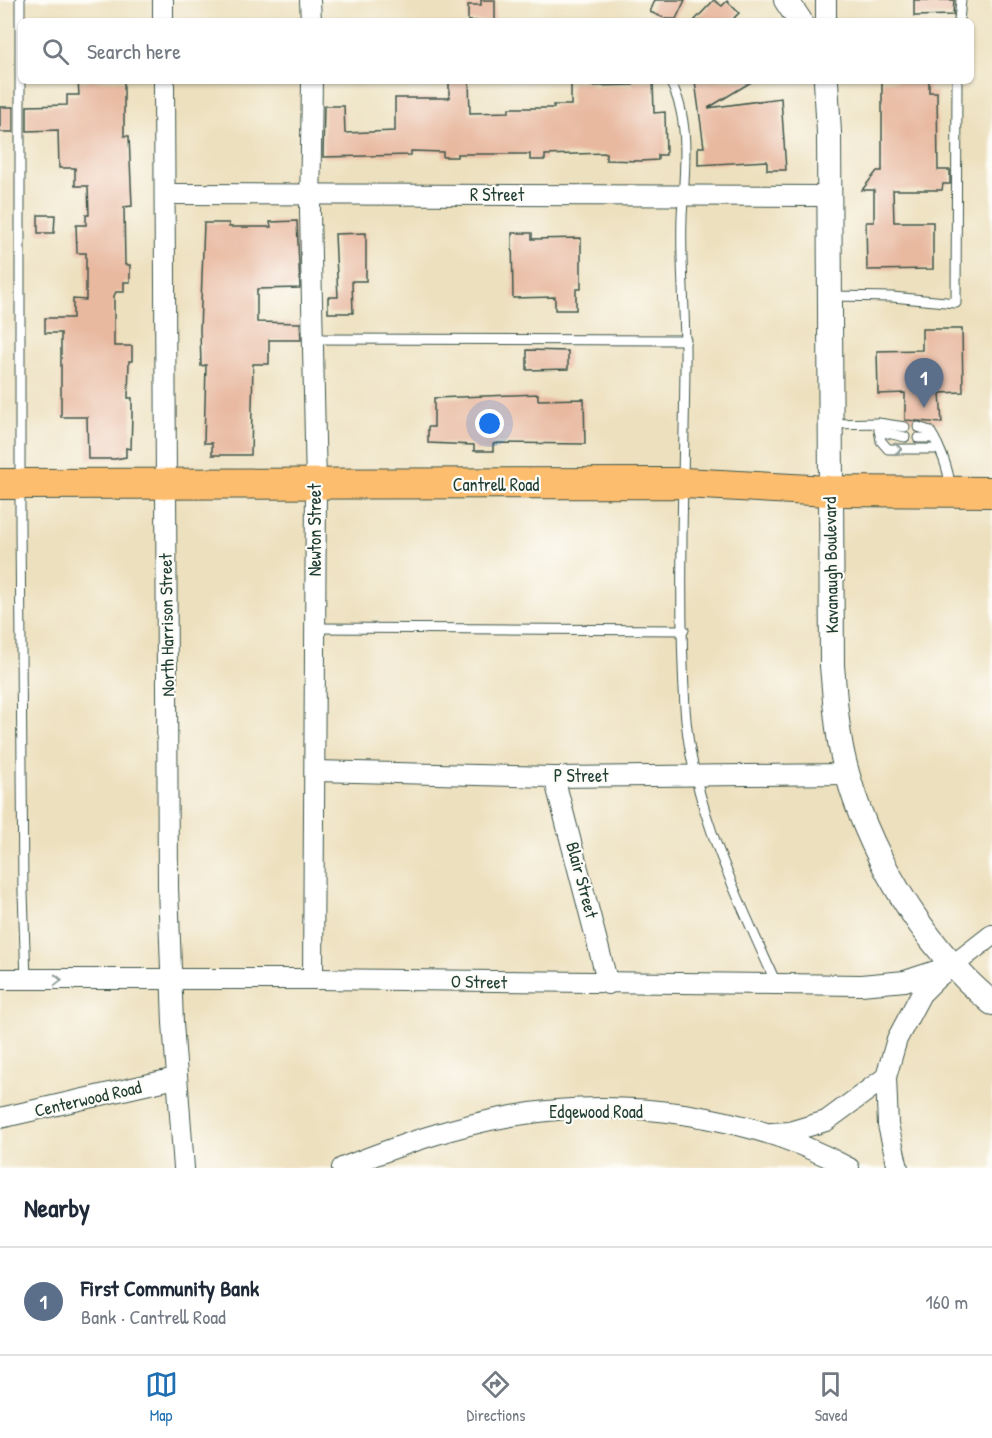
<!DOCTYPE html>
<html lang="en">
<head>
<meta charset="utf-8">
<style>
  :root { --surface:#fff; --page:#f6f6f7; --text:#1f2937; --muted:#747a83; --line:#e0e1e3; --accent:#1f6fb2 }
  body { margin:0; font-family:"Patrick Hand",sans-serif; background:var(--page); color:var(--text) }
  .you { position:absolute; left:490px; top:424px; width:21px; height:21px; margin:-15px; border:4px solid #fff; border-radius:50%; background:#1a73e8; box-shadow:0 0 0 9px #1a73e833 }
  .badge { display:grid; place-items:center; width:39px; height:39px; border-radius:50%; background:var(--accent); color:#fff; font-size:20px; font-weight:700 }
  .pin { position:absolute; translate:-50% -50px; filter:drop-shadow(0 2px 3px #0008) }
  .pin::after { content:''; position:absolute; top:32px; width:21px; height:18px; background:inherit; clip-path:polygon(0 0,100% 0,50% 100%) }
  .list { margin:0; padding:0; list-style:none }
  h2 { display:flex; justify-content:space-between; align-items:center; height:78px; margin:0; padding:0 24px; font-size:26px }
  h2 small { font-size:20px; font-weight:400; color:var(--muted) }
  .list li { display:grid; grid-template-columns:39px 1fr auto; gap:18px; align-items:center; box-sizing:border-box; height:108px; padding:0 24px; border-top:2px solid var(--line) }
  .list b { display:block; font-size:22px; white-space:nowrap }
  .list p { margin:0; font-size:20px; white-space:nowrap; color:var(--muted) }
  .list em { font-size:20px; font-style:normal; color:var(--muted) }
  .icon { flex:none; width:33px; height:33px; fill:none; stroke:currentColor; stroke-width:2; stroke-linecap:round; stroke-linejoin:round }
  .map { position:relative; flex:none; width:992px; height:1168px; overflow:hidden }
  .search { position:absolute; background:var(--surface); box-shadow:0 2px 4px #0004; left:18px; right:18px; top:18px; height:66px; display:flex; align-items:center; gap:15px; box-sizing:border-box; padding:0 21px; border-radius:9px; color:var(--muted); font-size:22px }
  .sheet { height:186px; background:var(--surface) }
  nav { display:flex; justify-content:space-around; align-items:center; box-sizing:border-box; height:84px; border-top:2px solid var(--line); background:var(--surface); font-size:16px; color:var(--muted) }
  nav a { display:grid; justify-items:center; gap:3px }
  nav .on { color:var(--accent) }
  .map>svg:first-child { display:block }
  .building { fill:#e8b89f }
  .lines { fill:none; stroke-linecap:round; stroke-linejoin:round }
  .service-casing { stroke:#3e5549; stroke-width:11 }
  .minor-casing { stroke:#3e5549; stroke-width:22 }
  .tertiary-casing { stroke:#3e5549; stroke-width:26 }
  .primary-casing { stroke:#3e5549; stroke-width:32 }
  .service { stroke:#fff; stroke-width:9 }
  .minor { stroke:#fff; stroke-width:20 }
  .tertiary { stroke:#fff; stroke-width:24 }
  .primary { stroke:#fcbd6e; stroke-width:30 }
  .oneway { stroke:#8f9e9a }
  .labels { text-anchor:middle; stroke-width:4.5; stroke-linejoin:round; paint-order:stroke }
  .street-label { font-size:18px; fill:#1f3d34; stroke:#fdfcf7 }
</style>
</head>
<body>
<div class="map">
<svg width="992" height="1168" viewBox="0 0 992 1168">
  <rect width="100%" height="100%" fill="#fdfcf7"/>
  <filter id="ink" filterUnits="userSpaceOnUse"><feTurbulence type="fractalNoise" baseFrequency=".0167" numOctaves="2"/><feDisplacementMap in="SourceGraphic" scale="12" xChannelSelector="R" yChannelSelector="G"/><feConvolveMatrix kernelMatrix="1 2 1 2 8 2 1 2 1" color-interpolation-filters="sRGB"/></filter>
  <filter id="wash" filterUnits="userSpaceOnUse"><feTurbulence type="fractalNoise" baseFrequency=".008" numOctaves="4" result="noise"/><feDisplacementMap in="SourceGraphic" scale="24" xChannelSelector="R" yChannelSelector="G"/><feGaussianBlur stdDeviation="1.35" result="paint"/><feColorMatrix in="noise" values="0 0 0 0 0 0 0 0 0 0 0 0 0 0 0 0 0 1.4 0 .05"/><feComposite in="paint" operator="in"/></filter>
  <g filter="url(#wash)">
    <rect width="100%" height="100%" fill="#ede0be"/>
    <g id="blocks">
      <g class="building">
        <polygon points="481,0 495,0 495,21 468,21 468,5 481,5"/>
        <polygon points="655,0 685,0 676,19 667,19 650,12"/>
        <polygon points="714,0 722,6 727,1 739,13 734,18 738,21 694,21"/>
        <polygon points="914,0 954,0 953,15 914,16"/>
        <polygon points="78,81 124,81 124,136 129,136 132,206 124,207 125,265 130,265 130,282 124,282 124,292 116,292 114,296 114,346 132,346 132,361 129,361 128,398 132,398 132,416 131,449 126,448 126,457 115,459 88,459 87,417 61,417 61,333 45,333 45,318 73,318 73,299 86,300 86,253 77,253 76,225 86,225 86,215 89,215 88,186 75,186 75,168 59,168 58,130 27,131 27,106 67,105 67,95 79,95"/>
        <polygon points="449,81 469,81 470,113 509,112 509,108 554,108 553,105 571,105 571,83 591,83 591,86 633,85 633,81 653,81 654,113 665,112 666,155 658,155 658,160 640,161 606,160 606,153 545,155 545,160 530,160 530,154 457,154 457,157 443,157 443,152 411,151 411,155 323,157 324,106 344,106 345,133 395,131 395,98 449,98"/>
        <polygon points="695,81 753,81 708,108 781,98 786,170 767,170 767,161 698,165 698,147 704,147"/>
        <polygon points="882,81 929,81 929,92 937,92 938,170 950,170 950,184 943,184 942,190 893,190 894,222 933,222 933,269 867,270 866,222 874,222 874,190 862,190 877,171 882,171"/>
        <rect x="0" y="107" width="13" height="25"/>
        <polygon points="38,215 55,215 54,233 38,233"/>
        <polygon points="297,221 300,288 257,289 257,322 300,323 301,340 269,340 269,364 253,364 251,455 212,455 212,443 204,443 206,365 201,366 200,330 204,223 229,223 229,227 271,227 270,222"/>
        <polygon points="366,233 366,281 352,281 353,313 328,313 328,297 338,297 335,234"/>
        <polygon points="512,233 532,233 532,239 581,238 581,289 576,289 576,310 555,310 555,297 513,298"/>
        <polygon points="922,329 962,329 963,392 940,393 942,423 905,420 905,393 878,394 877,351 922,350"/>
        <polygon points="527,350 568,351 568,369 527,370"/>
        <polygon points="538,394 538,400 584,399 585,444 498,443 493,444 493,451 474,451 474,445 428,443 428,427 434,427 434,398"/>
      </g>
    </g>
  </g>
  <g filter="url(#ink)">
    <use href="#blocks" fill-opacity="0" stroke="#3e5549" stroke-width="1.5"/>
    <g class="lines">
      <g class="service-casing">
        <g id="service">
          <polyline points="20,0 20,525 23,892 26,980"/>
          <polyline points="959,21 961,0"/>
          <path d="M 670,81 C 692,121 684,174 682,217 C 680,266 686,316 685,365 C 684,479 678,594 685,708 C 691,806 737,895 776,983"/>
          <polyline points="831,296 892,297 956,303 957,81"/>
          <polyline points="312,339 686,340"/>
          <polyline points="878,423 881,441 888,449 937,449"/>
          <polyline points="832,424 878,423 905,427"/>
          <path d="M 918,427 L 930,431 C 940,447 949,469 950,487"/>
          <polyline points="879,431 905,437"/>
          <polyline points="918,438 934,438"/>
          <polyline points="314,628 684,630"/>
        </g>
      </g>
      <g class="minor-casing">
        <g id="minor">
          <polyline points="163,0 163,21"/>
          <polyline points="310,0 311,21"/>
          <polyline points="826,21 826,0"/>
          <polyline points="164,81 168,887 173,1023 184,1168"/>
          <polyline points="312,81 310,212 316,485 313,979"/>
          <polyline points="166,194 829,196"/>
          <polyline points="315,771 554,777 848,774"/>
          <polyline points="554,777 608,984"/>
          <polyline points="0,979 313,979 861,985 905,981 954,965"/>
          <polyline points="886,1077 888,1125 898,1168"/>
          <polyline points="0,1118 176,1078"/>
          <polyline points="772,1133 789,1132 826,1121 886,1077 897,1039 921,994 938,977 992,935"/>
          <path d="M 342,1168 C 397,1146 453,1126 512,1116 C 622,1096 751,1114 849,1168"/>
        </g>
      </g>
      <g class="tertiary-casing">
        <g id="tertiary">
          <polyline points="786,0 800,21"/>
          <path d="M 826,81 L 829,133 L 832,666 C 835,697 836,727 843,757 C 864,847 921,944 992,1003"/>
        </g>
      </g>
      <g class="primary-casing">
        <polyline id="primary" points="0,484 684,483 829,491 992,492"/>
      </g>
      <use href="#service" class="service"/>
      <use href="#minor" class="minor"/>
      <use href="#tertiary" class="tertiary"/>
      <use href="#primary" class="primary"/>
    </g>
    <defs><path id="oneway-chevron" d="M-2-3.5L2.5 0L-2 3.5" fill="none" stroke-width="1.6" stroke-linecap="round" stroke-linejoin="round" transform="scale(1.5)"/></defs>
    <g class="oneway">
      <use href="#oneway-chevron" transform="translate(898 449) rotate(2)"/>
      <use href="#oneway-chevron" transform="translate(58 980)"/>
    </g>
  </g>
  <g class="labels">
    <g class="street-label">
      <text x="497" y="201">R Street</text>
      <text x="496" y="491">Cantrell Road</text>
      <text transform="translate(315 530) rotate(-90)" y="6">Newton Street</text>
      <text transform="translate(831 565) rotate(-91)" y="6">Kavanaugh Boulevard</text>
      <text transform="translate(167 625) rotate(-91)" y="6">North Harrison Street</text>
      <text x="581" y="782">P Street</text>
      <text transform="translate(582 880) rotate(75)" y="6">Blair Street</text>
      <text transform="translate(479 982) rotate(1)" y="6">O Street</text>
      <text transform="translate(88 1099) rotate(-13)" y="6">Centerwood Road</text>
      <text x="596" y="1118">Edgewood Road</text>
    </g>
  </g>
</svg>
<div class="you"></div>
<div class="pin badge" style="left:924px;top:408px;background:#5c6f8a">1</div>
<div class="search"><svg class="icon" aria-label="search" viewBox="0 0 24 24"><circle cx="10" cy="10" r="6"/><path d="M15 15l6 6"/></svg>Search here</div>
</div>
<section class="sheet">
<h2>Nearby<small></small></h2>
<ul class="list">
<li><span class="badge" style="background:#5c6f8a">1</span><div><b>First Community Bank</b><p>Bank · Cantrell Road</p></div><em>160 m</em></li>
</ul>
</section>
<nav>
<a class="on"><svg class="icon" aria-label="map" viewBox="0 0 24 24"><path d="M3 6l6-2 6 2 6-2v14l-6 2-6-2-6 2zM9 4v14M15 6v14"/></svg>Map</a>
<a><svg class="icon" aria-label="directions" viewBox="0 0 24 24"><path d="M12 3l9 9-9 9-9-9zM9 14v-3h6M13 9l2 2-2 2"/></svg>Directions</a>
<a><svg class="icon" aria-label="saved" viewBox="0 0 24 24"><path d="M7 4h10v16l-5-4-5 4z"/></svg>Saved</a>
</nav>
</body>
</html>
